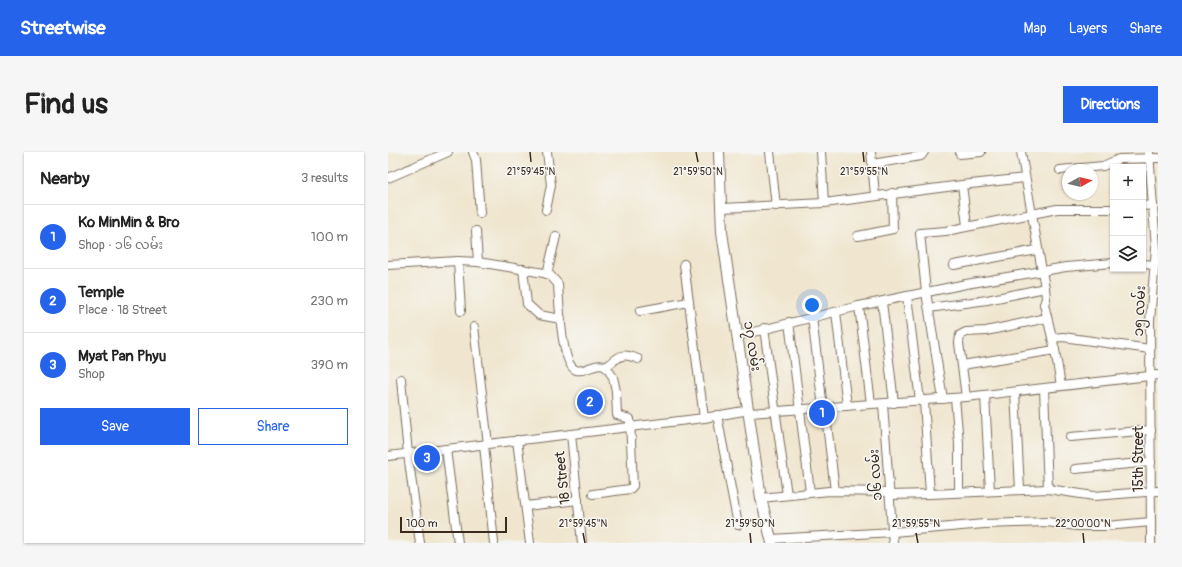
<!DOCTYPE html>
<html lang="en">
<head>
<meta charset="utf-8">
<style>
  :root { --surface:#fff; --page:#f6f6f6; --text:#222; --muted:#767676; --line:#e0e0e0; --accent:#2563eb }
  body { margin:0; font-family:Pangolin,"Noto Sans Myanmar",sans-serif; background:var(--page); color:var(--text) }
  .controls { position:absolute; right:12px; top:12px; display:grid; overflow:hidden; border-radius:0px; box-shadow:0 1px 3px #0004 }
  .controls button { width:36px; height:36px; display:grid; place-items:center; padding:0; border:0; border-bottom:1px solid var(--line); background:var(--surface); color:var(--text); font:20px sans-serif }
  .compass { position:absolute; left:674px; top:12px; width:36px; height:36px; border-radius:50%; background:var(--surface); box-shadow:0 1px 3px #0004; rotate:82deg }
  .scale { position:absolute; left:12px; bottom:10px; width:107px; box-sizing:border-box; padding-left:4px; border:2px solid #3b2a1e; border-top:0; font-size:11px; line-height:14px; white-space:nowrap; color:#3b2a1e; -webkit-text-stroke:3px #f6f6f2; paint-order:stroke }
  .you { position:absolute; left:424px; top:153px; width:14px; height:14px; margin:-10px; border:3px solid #fff; border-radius:50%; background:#1a73e8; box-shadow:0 0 0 6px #1a73e833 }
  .badge { display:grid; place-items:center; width:26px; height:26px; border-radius:50%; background:var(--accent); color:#fff; font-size:13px; font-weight:700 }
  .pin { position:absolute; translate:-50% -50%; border:2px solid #fff; box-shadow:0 1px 4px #0006 }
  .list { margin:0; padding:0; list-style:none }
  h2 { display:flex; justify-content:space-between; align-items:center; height:52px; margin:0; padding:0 16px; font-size:17px }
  h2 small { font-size:13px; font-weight:400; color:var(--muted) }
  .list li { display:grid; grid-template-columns:26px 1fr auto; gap:12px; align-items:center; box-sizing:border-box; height:64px; padding:0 16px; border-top:1px solid var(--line) }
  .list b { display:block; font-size:15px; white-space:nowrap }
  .list p { margin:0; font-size:13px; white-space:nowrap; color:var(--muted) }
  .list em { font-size:13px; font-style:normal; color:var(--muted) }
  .actions { display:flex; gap:8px; padding:12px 16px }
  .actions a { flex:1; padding:9px 0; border:1px solid var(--accent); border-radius:0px; text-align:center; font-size:14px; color:var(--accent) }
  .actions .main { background:var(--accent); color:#fff }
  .icon { flex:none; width:22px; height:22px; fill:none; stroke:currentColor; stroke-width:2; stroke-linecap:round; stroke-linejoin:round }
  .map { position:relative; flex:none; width:770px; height:391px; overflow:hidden; border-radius:0px }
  header { display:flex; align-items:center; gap:24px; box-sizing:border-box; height:56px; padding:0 20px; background:var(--accent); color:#fff }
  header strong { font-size:19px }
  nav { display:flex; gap:22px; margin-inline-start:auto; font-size:14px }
  .intro { display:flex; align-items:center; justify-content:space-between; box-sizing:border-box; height:96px; padding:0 24px }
  h1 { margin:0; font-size:28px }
  .button { padding:10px 18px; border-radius:0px; background:var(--accent); color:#fff; font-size:14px; font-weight:700 }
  main { display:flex; gap:24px; padding:0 24px }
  aside { flex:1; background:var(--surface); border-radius:0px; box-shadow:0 1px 3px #0004 }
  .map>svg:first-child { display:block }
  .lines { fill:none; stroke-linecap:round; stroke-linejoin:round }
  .minor-casing { stroke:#7a6c5c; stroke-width:10 }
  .tertiary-casing { stroke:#7a6c5c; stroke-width:12 }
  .minor { stroke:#fff; stroke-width:8 }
  .tertiary { stroke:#fff; stroke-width:10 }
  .ticks { fill:none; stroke:#3b2a1e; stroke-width:1.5 }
  .labels { text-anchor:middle; stroke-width:3; stroke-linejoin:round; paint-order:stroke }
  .street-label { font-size:14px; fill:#3b2a1e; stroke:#f6f6f2 }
  .ticks-label { font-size:10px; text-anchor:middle; fill:#3b2a1e; stroke:#f6f6f2; stroke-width:3; stroke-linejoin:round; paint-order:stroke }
</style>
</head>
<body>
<header>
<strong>Streetwise</strong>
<nav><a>Map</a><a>Layers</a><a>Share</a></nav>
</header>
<div class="intro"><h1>Find us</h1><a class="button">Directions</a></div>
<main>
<aside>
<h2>Nearby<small>3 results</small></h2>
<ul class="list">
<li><span class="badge">1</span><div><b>Ko MinMin &amp; Bro</b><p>Shop · ၁၆ လမ်း</p></div><em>100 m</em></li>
<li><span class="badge">2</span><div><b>Temple</b><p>Place · 18 Street</p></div><em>230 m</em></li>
<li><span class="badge">3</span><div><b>Myat Pan Phyu</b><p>Shop</p></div><em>390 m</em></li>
</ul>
<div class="actions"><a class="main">Save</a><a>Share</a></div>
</aside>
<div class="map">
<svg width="770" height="391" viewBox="0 0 770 391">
  <rect width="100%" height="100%" fill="#f6f6f2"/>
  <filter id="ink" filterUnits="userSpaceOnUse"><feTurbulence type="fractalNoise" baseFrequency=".025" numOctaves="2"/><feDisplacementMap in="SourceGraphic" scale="8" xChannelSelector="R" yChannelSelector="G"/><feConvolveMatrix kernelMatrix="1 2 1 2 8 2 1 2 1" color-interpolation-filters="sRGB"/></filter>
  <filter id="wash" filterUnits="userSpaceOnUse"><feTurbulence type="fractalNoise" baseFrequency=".012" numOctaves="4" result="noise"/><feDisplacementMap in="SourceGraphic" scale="16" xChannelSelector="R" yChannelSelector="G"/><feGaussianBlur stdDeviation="0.9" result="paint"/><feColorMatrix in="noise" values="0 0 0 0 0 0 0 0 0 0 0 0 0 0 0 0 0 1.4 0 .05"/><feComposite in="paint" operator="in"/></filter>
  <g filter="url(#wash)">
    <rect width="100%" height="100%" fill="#f0e6cf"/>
  </g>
  <g filter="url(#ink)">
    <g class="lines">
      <g class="minor-casing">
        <g id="minor">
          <polyline points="85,0 88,8 92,61"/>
          <polyline points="382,0 388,54"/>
          <polyline points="433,0 436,51"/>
          <polyline points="483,0 487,43"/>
          <polyline points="572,0 572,2 593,0"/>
          <polyline points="633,0 657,136 658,147 656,152 667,198 673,234"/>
          <polyline points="761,0 768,96 762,169 763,391"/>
          <polyline points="484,12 533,4 536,0"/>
          <polyline points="672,18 715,14 731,7 770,6"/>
          <polyline points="0,26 60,0"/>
          <polyline points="755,54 765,53"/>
          <polyline points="334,56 436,51 574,33"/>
          <polyline points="158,58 163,33 159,0"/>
          <polyline points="579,74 574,33 637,26"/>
          <polyline points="88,79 90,110"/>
          <polyline points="470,84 505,77 504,41"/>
          <polyline points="70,109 73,159"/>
          <polyline points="296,112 316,266"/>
          <polyline points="755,112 767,113"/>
          <path d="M 0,113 L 70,109 L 90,110 L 156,121 L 162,123 L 170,132 C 171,147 173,213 188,218 C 198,221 207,209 218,215 L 225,225 L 228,239 L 229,263 L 242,267 L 245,334 L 242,337 L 205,342"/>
          <polyline points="566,113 649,98"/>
          <polyline points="135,117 139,152 151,163 173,167"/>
          <polyline points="159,122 168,84"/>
          <polyline points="519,144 532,249"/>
          <polyline points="494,150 506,251"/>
          <polyline points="471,154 483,252"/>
          <polyline points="541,156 599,148 657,136"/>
          <polyline points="252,159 301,150"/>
          <polyline points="448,160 459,254"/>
          <polyline points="424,165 435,256"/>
          <polyline points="401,170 422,340"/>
          <polyline points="86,175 100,292"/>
          <polyline points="376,176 399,343"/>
          <polyline points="349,184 471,154 578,132 678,115 725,111"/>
          <polyline points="664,186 675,185 762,197"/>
          <polyline points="574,213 667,198"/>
          <path d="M 218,215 C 232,204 233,200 250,207"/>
          <polyline points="13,227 20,302 32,391"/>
          <polyline points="656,237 660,337"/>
          <polyline points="627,240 632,338"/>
          <polyline points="597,243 602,339"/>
          <polyline points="578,245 571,191 572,183 578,180 598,179 659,166"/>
          <polyline points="567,246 571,291 571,340"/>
          <polyline points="555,247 538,140 532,81 558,79 669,57 725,57"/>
          <polyline points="536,249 542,342 660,337 706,344 770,339"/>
          <polyline points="495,252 505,391"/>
          <polyline points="437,256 447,339"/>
          <polyline points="362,261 578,245 770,223"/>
          <polyline points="329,263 350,373"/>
          <polyline points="183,282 194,391"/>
          <polyline points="682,285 763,278"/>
          <polyline points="129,288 142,391"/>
          <polyline points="96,293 106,391"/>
          <polyline points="58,297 70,391"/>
          <polyline points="0,304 316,266 361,258"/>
          <polyline points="687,317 763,310"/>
          <polyline points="502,343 542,342"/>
          <polyline points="373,346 441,339 501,340"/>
          <polyline points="138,354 190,348"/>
          <polyline points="383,387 505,380 596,372 659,370 689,374 718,374 763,370"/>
        </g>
      </g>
      <g class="tertiary-casing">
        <polyline id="tertiary" points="331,0 334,80 373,346 384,391"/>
      </g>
      <use href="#minor" class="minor"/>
      <use href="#tertiary" class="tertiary"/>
    </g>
  </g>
  <path class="ticks" d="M 142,0 L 143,10M 308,0 L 310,10M 475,0 L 476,10M 195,381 L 197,391M 362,381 L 363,391M 528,381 L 530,391M 695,381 L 696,391"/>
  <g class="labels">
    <g class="street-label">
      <text transform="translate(751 159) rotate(-87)" y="5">၁၅ လမ်း</text>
      <text transform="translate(365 194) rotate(81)" y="5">၁၇ လမ်း</text>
      <text transform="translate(750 307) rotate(-90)" y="5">15th Street</text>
      <text transform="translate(487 323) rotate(-94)" y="5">၁၆ လမ်း</text>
      <text transform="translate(174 326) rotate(-96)" y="5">18 Street</text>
    </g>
  </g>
  <g class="ticks-label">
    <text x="143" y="23">21°59'45"N</text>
    <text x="310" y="23">21°59'50"N</text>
    <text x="476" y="23">21°59'55"N</text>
    <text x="195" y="375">21°59'45"N</text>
    <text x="362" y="375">21°59'50"N</text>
    <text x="528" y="375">21°59'55"N</text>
    <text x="695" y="375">22°00'00"N</text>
  </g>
</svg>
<div class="controls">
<button>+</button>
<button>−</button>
<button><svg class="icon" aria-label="layers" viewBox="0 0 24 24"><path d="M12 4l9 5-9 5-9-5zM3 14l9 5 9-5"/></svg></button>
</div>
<svg class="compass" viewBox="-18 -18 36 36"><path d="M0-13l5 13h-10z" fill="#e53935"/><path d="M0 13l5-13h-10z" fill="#767676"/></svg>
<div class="scale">100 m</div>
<div class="you"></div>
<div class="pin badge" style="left:434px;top:261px">1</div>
<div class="pin badge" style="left:202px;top:250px">2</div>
<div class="pin badge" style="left:39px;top:306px">3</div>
</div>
</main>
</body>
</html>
